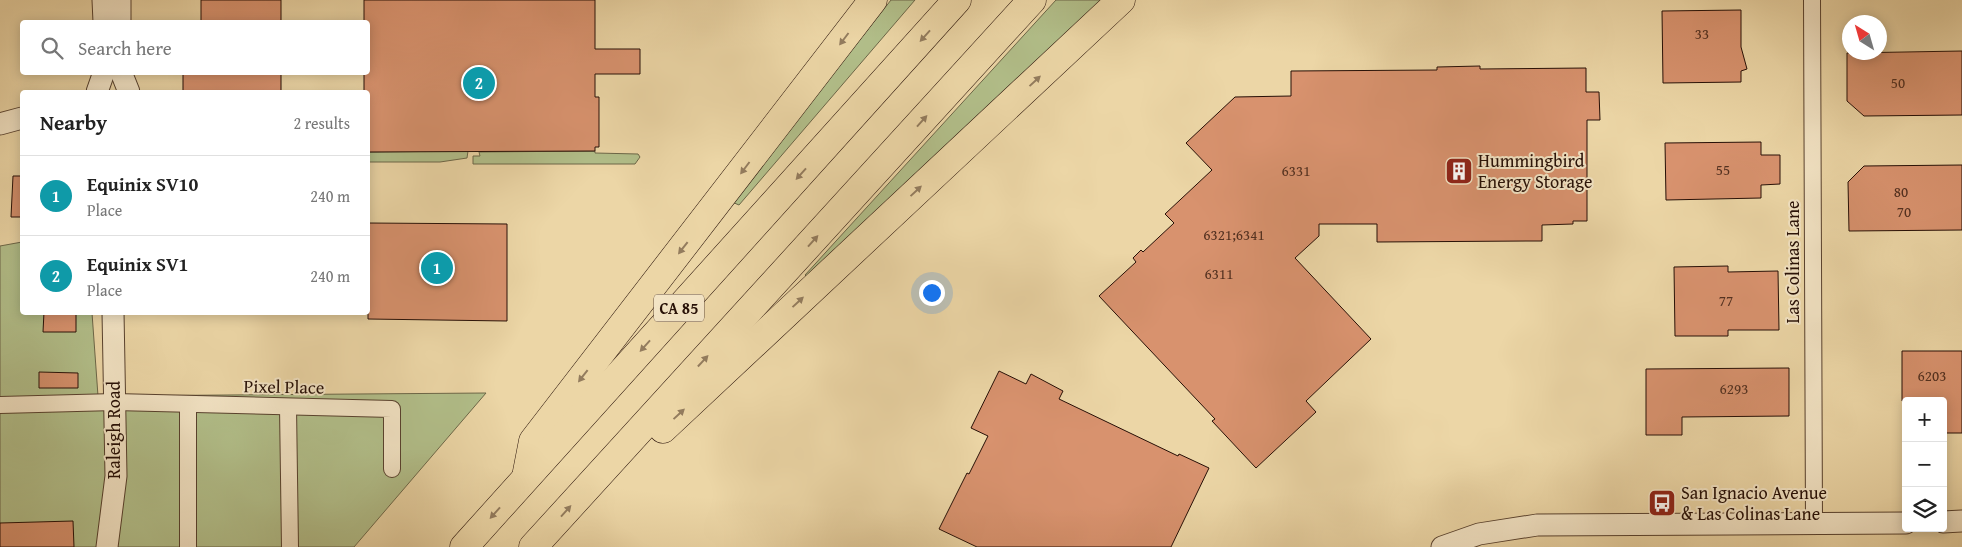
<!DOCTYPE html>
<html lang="en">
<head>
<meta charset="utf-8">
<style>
  :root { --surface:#fff; --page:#f2f2f2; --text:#222; --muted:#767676; --line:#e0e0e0; --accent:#8f2418 }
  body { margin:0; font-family:"Gentium Book Plus",serif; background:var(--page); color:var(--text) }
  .controls { position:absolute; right:15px; bottom:15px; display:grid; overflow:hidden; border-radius:5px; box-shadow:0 2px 12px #0003 }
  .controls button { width:45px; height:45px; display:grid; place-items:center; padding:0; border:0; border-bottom:1px solid var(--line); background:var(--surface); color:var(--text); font:25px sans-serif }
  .compass { position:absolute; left:1842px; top:15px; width:45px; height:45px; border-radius:50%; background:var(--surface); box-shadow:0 2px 12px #0003; rotate:323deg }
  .you { position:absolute; left:931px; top:292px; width:18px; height:18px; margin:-12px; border:4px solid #fff; border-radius:50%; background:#1a73e8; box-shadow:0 0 0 8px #1a73e833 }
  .badge { display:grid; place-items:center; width:32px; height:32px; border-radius:50%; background:var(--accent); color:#fff; font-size:16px; font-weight:700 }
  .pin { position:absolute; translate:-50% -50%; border:2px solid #fff; box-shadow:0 1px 5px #0006 }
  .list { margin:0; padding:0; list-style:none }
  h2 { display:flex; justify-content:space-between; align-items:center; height:65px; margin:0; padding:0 20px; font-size:21px }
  h2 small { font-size:16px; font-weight:400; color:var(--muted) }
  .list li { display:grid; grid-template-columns:32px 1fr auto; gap:15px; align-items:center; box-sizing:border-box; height:80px; padding:0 20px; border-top:1px solid var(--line) }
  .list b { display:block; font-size:19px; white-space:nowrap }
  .list p { margin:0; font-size:16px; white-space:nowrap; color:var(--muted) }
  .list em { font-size:16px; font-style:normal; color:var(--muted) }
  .icon { flex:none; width:28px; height:28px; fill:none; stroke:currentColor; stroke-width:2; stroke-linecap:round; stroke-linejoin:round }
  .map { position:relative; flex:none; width:1962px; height:547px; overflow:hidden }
  .search { position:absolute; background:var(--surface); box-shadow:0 2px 12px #0003; left:20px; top:20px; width:350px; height:55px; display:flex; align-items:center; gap:12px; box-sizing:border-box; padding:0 18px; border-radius:5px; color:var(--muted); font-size:19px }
  .panel { position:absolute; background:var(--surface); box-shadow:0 2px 12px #0003; left:20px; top:90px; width:350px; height:225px; border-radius:5px }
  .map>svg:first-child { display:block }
  .green { fill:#b2bf8a; stroke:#6c6748 }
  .building { fill:#d8926e; stroke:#260f06 }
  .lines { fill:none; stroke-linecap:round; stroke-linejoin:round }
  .minor-casing { stroke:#58412e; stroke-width:18 }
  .tertiary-casing { stroke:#58412e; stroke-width:23 }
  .motorway-casing { stroke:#260f06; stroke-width:29 }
  .minor { stroke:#f3e4c5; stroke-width:16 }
  .tertiary { stroke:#f3e4c5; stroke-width:21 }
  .motorway { stroke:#ecd6a6; stroke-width:28 }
  .oneway { fill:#937c5e }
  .labels { text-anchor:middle; stroke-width:4; stroke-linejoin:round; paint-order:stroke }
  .number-label { font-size:15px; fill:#523020 }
  .shield { fill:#f3e4c5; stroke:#644f3f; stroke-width:1 }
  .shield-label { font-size:16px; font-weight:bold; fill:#260f06 }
  .poi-label { font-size:18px; fill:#260f06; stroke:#f3e4c5; text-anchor:start }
  .street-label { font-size:18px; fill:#260f06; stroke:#f3e4c5 }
</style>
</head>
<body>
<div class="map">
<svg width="1962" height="547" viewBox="0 0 1962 547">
  <rect width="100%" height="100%" fill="#ecd6a6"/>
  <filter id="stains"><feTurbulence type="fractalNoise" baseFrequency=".004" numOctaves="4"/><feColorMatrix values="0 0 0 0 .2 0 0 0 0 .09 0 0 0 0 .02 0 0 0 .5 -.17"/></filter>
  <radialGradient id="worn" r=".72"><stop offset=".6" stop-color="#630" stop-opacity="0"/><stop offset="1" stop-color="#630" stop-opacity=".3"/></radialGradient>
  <g class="green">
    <polygon points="891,0 915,0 739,205 732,202"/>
    <polygon points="1056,0 1104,0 814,283 805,275"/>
    <polygon points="468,151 467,158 440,162 368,162 368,152"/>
    <polygon points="595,151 595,153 638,154 640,157 635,164 473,164 473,156 480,156 479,152"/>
    <polygon points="22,242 22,312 92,313 98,396 486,393 354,547 0,547 0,246"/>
  </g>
  <g class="building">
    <rect x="201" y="0" width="80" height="22"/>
    <polygon points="364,0 595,0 595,49 640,49 640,74 595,74 595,97 599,97 599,147 595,147 595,151 368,152 368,92 364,92 364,72 368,72 368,22 364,22"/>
    <polygon points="1741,10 1741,47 1747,69 1741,71 1741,82 1663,83 1662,11"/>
    <polygon points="1962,51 1962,115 1864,116 1847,101 1847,53"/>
    <polygon points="1480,66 1480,69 1586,68 1586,92 1599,92 1600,120 1587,120 1587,221 1573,221 1573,224 1542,225 1542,241 1527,241 1377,242 1377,224 1319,224 1319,236 1295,258 1371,339 1306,401 1316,412 1256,468 1212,421 1215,419 1099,296 1136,262 1133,258 1141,250 1143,252 1174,223 1165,214 1212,170 1186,143 1235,97 1291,96 1291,71 1437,70 1437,67"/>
    <polygon points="201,72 281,72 281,92 183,92 183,74"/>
    <polygon points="1761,142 1761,155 1780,155 1780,184 1761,185 1761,198 1666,200 1665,143"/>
    <polygon points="1962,165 1962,230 1849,231 1848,182 1864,166"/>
    <polygon points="13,176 22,176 22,217 11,217"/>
    <polygon points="368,223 507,224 507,321 368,319"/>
    <polygon points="1728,266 1728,272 1778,271 1779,330 1728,330 1728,336 1675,336 1674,267"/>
    <polygon points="44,312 76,312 76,332 43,332"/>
    <polygon points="1902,351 1962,351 1962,433 1943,433 1943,401 1902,401"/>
    <polygon points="1789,368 1789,416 1682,417 1682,435 1646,435 1646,369"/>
    <polygon points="999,371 1026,384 1031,374 1063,391 1059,399 1178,456 1179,454 1209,468 1171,547 977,547 939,529 967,473 969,474 988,436 971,428"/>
    <polygon points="39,372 78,373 78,388 39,388"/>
    <polygon points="73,521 74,547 0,547 0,523"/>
  </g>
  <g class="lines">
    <g class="minor-casing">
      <g id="minor">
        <polyline points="1812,0 1814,523"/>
        <polyline points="0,405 115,402 392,409 392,469"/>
        <polyline points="188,405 188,547"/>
        <polyline points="288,407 290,547"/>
      </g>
    </g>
    <g class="tertiary-casing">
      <g id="tertiary">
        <polyline points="103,0 104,22"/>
        <polyline points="120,22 120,0"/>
        <polyline points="121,72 129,92"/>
        <polyline points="97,92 104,72"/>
        <polyline points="0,124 22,118"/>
        <polyline points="1943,522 1962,521"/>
        <polyline points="107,547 116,476 113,312"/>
        <polyline points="1442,547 1479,534 1537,525 1906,523"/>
      </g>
    </g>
    <g class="motorway-casing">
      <g id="motorway">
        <polyline points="663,429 1121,0"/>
        <polyline points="526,477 533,441 873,0"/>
        <polyline points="464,547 957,0"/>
        <polyline points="533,547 1032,0"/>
      </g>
    </g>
    <use href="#minor" class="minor"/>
    <use href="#tertiary" class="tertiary"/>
    <use href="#motorway" class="motorway"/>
  </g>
  <defs><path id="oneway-solid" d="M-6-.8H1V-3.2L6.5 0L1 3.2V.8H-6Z" transform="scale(1.25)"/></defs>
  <g class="oneway">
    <use href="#oneway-solid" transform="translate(925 36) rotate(132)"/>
    <use href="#oneway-solid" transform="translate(844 39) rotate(127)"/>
    <use href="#oneway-solid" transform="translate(1035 81) rotate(-43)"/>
    <use href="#oneway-solid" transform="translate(922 121) rotate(-48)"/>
    <use href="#oneway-solid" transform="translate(745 168) rotate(127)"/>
    <use href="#oneway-solid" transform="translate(801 174) rotate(132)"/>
    <use href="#oneway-solid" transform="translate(916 191) rotate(-43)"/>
    <use href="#oneway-solid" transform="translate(813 241) rotate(-48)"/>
    <use href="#oneway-solid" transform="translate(683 248) rotate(128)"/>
    <use href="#oneway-solid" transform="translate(798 302) rotate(-43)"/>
    <use href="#oneway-solid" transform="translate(645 346) rotate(132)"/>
    <use href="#oneway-solid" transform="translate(703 361) rotate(-47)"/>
    <use href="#oneway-solid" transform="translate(583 376) rotate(128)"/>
    <use href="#oneway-solid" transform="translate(679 414) rotate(-43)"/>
    <use href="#oneway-solid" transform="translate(566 511) rotate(-48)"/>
    <use href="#oneway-solid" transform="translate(495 513) rotate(132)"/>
  </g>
  <defs>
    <g id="building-square" transform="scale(1.4375)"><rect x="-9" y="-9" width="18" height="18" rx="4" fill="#8f2418" stroke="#f3e4c5"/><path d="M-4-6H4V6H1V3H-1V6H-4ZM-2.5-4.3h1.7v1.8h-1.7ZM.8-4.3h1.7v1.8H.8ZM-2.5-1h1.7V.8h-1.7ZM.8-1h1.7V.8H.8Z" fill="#fff"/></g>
    <g id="bus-square" transform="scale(1.4375)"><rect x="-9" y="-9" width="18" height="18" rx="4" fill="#8f2418" stroke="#f3e4c5"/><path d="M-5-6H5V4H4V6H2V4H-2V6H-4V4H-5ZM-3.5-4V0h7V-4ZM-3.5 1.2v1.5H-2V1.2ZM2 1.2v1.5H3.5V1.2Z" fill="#fff"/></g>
  </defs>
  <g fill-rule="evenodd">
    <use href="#building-square" x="1459" y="171"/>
    <use href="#bus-square" x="1662" y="503"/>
  </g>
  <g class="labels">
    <g class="number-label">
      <text x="1702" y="39">33</text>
      <text x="1898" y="88">50</text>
      <text x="1723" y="175">55</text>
      <text x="1296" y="176">6331</text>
      <text x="1901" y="197">80</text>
      <text x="1904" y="217">70</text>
      <text x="1234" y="240">6321;6341</text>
      <text x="1219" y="279">6311</text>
      <text x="1726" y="306">77</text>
      <text x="1932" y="381">6203</text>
      <text x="1734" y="394">6293</text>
    </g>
    <rect class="shield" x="654" y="294.5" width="50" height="27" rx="4"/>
    <g class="shield-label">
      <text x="679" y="314">CA 85</text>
    </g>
    <g class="poi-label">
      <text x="1478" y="167">Hummingbird<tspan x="1478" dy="21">Energy Storage</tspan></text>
      <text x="1681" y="499">San Ignacio Avenue<tspan x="1681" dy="21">&amp; Las Colinas Lane</tspan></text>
    </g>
    <g class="street-label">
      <text transform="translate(1793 262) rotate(-90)" y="6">Las Colinas Lane</text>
      <text transform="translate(284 387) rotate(1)" y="6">Pixel Place</text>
      <text transform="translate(114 430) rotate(-90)" y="6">Raleigh Road</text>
    </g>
  </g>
  <rect width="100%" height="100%" filter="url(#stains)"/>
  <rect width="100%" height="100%" fill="url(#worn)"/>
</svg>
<div class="controls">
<button>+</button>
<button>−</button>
<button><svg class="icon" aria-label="layers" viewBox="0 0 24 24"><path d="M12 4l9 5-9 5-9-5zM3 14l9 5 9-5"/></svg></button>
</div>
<svg class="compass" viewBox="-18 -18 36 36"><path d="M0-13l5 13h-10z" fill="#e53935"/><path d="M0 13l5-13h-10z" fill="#767676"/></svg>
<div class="you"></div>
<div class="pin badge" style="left:437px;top:268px;background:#0f9aa8">1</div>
<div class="pin badge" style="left:479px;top:83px;background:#0f9aa8">2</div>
<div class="search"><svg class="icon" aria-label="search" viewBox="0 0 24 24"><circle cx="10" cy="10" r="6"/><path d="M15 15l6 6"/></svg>Search here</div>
<section class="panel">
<h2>Nearby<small>2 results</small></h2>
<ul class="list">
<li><span class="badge" style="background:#0f9aa8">1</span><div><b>Equinix SV10</b><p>Place</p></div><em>240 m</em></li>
<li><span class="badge" style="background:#0f9aa8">2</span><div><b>Equinix SV1</b><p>Place</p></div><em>240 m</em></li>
</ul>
</section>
</div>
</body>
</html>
